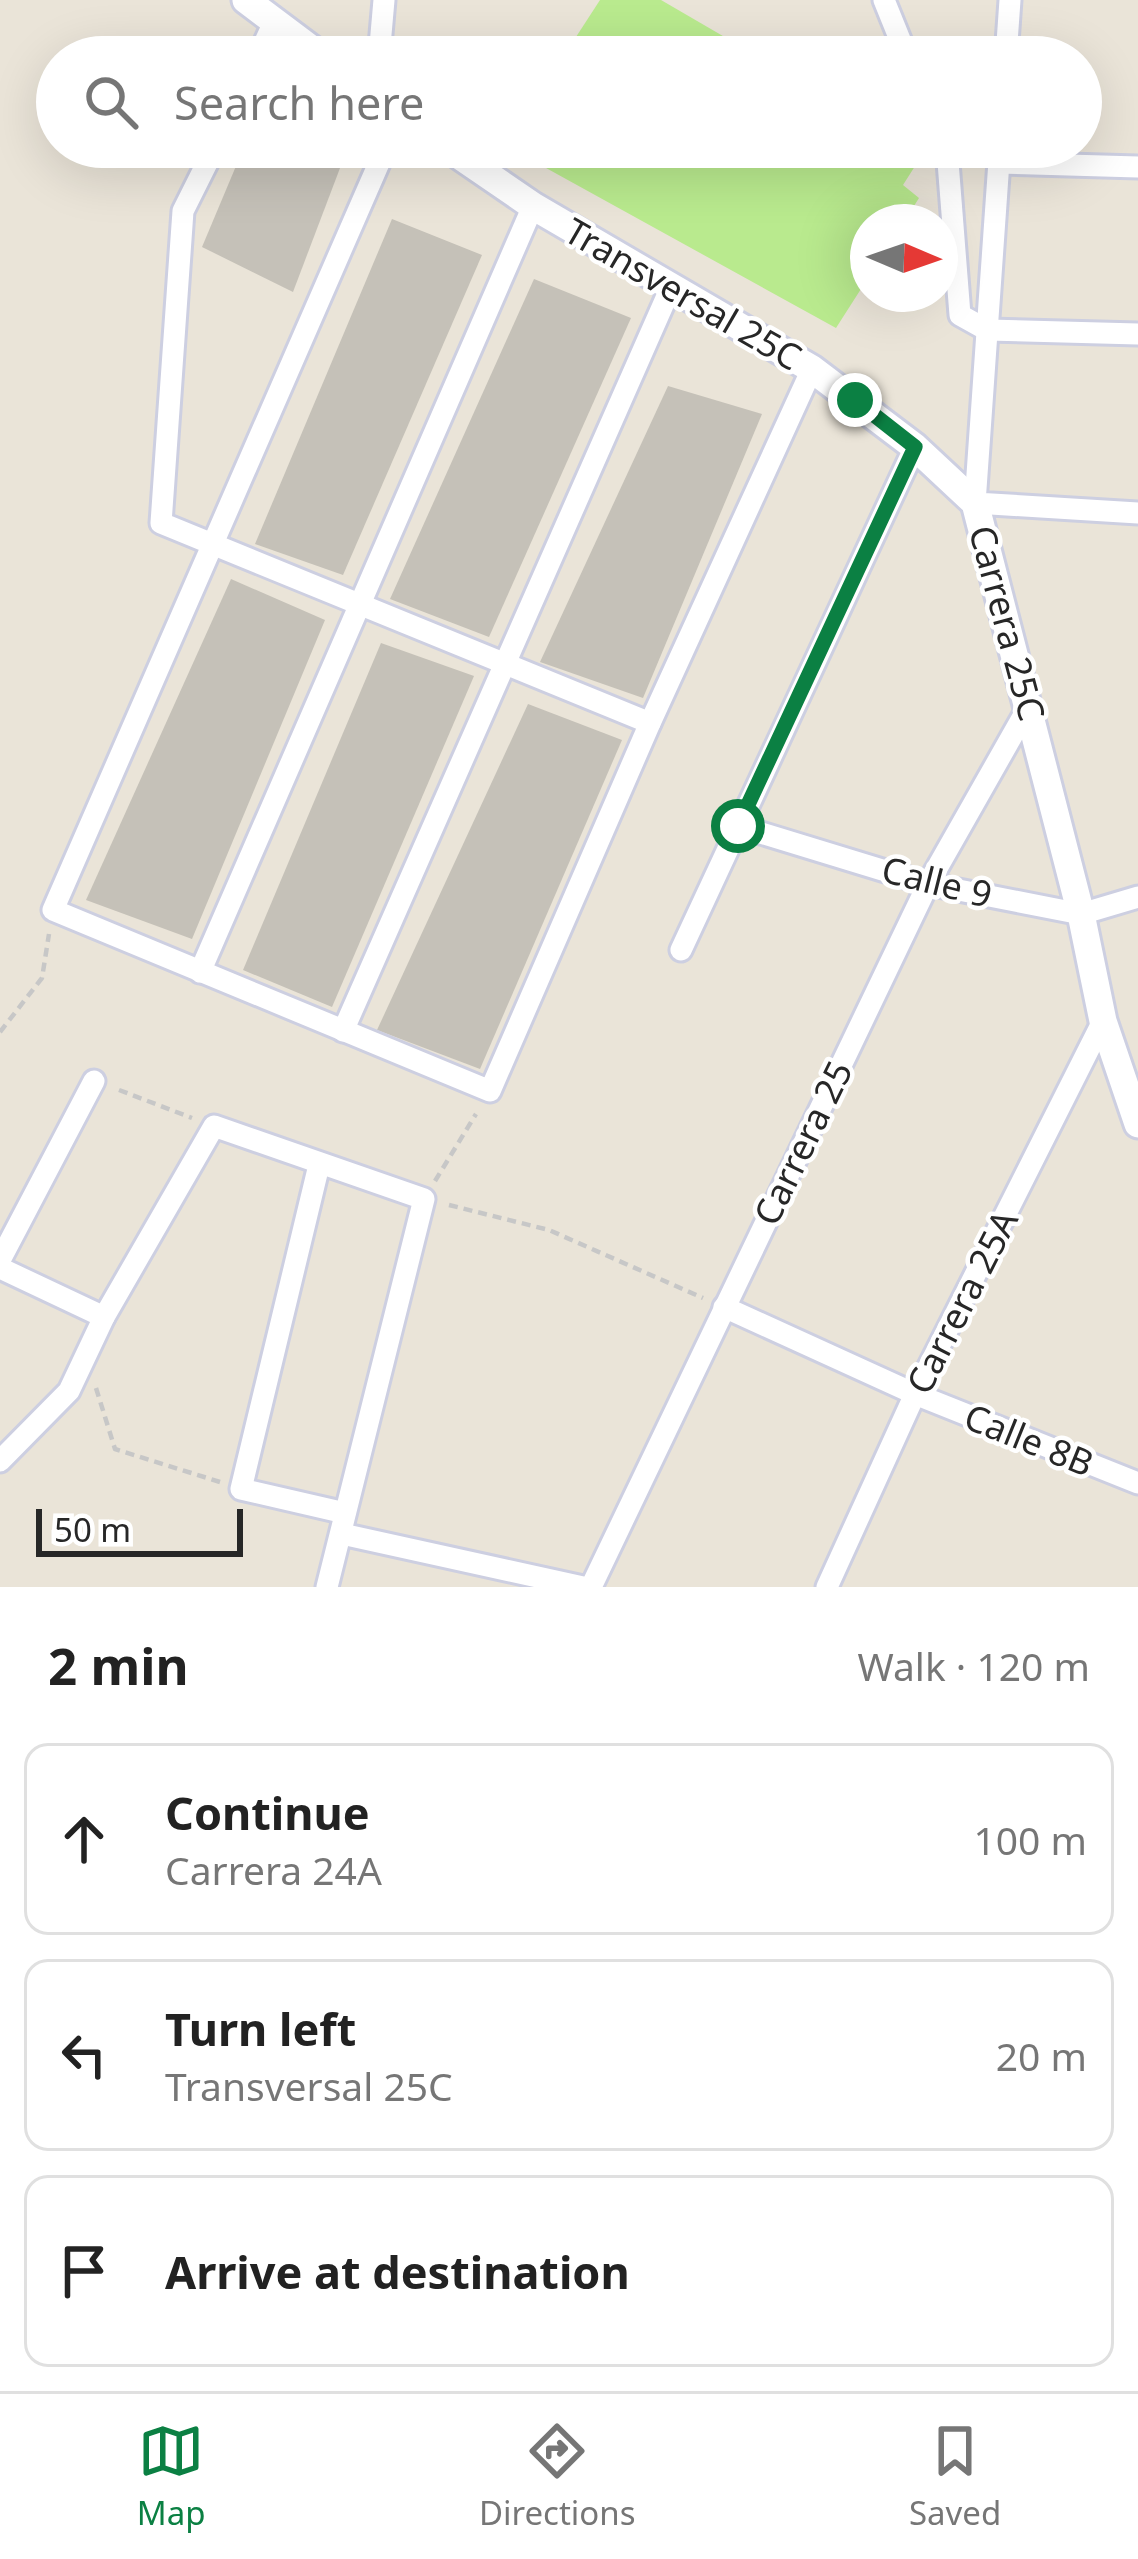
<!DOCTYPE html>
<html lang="en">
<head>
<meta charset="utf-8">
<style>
  :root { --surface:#fff; --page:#f2f2f2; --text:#222; --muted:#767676; --line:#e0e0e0; --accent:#0b8043 }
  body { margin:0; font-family:"Noto Sans",sans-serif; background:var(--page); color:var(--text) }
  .compass { position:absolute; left:850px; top:204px; width:108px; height:108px; border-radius:50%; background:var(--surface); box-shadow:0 12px 48px #0002; rotate:92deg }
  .scale { position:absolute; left:36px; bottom:30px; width:207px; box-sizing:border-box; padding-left:12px; border:6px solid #272727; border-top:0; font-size:33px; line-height:42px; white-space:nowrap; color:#272727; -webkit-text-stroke:9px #fff; paint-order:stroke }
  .stop { position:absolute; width:36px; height:36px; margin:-27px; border:9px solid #0b8043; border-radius:50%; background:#fff }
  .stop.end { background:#0b8043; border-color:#fff; box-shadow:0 3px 12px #0008 }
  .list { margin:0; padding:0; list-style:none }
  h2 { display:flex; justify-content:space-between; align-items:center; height:156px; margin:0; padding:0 48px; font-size:51px }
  h2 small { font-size:39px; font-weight:400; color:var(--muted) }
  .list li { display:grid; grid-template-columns:78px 1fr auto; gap:36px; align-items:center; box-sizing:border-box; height:192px; margin:0 24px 24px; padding:0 24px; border:3px solid var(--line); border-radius:24px }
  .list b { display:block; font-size:45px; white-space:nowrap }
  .list p { margin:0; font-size:39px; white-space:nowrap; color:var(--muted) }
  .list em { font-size:39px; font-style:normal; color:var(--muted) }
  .icon { flex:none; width:66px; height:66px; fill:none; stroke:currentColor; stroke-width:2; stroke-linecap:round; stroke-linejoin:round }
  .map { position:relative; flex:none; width:1138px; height:1587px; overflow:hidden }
  .search { position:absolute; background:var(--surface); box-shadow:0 12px 48px #0002; left:36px; right:36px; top:36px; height:132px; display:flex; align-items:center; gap:30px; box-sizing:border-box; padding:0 42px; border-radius:66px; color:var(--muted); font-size:45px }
  .sheet { height:804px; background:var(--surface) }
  nav { display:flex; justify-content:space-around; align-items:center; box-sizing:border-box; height:168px; border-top:3px solid var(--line); background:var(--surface); font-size:33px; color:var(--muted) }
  nav a { display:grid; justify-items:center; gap:6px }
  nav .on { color:var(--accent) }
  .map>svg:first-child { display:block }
  .pitch { fill:#b9ea8e }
  .building { fill:#c5c1b8 }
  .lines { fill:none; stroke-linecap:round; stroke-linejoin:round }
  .minor-casing { stroke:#cdcfe1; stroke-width:27 }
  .tertiary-casing { stroke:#cdcfe1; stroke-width:33 }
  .path { stroke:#c7c7c7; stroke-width:4.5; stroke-dasharray:9 6; stroke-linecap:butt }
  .minor { stroke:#fff; stroke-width:21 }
  .tertiary { stroke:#fff; stroke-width:27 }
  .route { stroke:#0b8043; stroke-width:15 }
  .labels { text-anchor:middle; stroke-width:9; stroke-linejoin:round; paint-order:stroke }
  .street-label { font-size:36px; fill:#272727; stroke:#fff }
</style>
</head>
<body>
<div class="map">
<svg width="1138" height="1587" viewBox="0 0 1138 1587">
  <rect width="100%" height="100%" fill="#eae4d8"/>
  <g class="pitch">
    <polygon points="600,0 661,0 759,57 563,57"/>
    <polygon points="508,147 915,147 924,152 903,185 919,198 904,222 868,222 868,278 836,328"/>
  </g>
  <g class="building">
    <polygon points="244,147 348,147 293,292 202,247"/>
    <polygon points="392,219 482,255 343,575 255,544"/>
    <polygon points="534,279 631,318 489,637 390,599"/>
    <polygon points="668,386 762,414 643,698 540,662"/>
    <polygon points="231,579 325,620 192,939 86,900"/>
    <polygon points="381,643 474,676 332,1007 243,970"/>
    <polygon points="528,704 622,740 480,1069 377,1030"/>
  </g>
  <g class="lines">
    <g class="minor-casing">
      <g id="minor">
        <polyline points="884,0 907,57"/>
        <polyline points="258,57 274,22"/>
        <polyline points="379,57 384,0"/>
        <polyline points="1006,57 1010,0"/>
        <polyline points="215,147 183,211 161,523 650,723"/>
        <polyline points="386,147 53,910 490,1091 650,723 812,369"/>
        <polyline points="942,147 948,162 960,315 987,330 1138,334"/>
        <polyline points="1000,147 975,503 1138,513"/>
        <polyline points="999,163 1138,167"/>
        <polyline points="738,826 928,884 1081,914 1138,897"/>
        <polyline points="681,950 915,447"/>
        <polyline points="200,972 533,206"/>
        <polyline points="343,1031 671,287"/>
        <polyline points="319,1165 241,1489 345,1513"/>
        <polyline points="0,1260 94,1081"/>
        <polyline points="0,1268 104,1317"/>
        <polyline points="724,1307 915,1394 1138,1483"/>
        <polyline points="0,1461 69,1391 104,1317 214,1126 424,1199 327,1587"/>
        <polyline points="342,1534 583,1587"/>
        <polyline points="591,1587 928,884 1029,706"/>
        <polyline points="827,1587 915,1394 1103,1021"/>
      </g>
    </g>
    <g class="tertiary-casing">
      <g id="tertiary">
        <polyline points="246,0 322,57"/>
        <polyline points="447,147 533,206 812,369 915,447 975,503 1081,914 1103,1021 1138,1124"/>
      </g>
    </g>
    <g class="path">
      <polyline points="0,1032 42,978 49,934"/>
      <polyline points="119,1090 192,1118"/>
      <polyline points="435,1181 476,1114"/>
      <polyline points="449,1205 549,1230 703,1298"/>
      <polyline points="96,1388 115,1449 220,1482"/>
    </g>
    <use href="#minor" class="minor"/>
    <use href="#tertiary" class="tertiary"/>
  </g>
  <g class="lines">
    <polyline class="route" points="738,826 915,447 855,400"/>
  </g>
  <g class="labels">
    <g class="street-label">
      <text transform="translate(683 294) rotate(30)" y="13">Transversal 25C</text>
      <text transform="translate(1007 623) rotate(75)" y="13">Carrera 25C</text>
      <text transform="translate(937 882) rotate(14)" y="13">Calle 9</text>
      <text transform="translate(803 1143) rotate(-64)" y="13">Carrera 25</text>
      <text transform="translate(962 1302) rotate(-63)" y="13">Carrera 25A</text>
      <text transform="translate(1029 1440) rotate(22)" y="13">Calle 8B</text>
    </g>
  </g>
</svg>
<svg class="compass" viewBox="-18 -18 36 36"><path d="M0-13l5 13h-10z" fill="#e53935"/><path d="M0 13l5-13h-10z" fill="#767676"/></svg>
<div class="scale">50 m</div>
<div class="stop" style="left:738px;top:826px"></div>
<div class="stop end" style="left:855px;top:400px"></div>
<div class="search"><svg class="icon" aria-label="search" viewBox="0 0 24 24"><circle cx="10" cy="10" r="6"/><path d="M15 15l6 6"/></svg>Search here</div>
</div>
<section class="sheet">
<h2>2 min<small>Walk · 120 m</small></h2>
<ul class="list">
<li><svg class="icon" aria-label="ahead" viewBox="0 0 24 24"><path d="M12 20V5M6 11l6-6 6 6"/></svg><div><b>Continue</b><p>Carrera 24A</p></div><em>100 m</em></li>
<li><svg class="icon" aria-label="left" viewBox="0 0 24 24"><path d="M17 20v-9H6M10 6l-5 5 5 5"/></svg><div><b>Turn left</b><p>Transversal 25C</p></div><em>20 m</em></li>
<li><svg class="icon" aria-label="arrive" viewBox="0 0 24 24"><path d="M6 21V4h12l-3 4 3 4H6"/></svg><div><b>Arrive at destination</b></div></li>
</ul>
</section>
<nav>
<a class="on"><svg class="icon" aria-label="map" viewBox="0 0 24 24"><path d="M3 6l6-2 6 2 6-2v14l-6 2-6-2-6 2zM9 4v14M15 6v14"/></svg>Map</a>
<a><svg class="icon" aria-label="directions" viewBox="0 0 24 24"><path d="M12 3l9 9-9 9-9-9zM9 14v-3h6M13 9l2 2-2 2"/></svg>Directions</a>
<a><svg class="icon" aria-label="saved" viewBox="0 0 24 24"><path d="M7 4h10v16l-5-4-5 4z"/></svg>Saved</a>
</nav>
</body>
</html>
